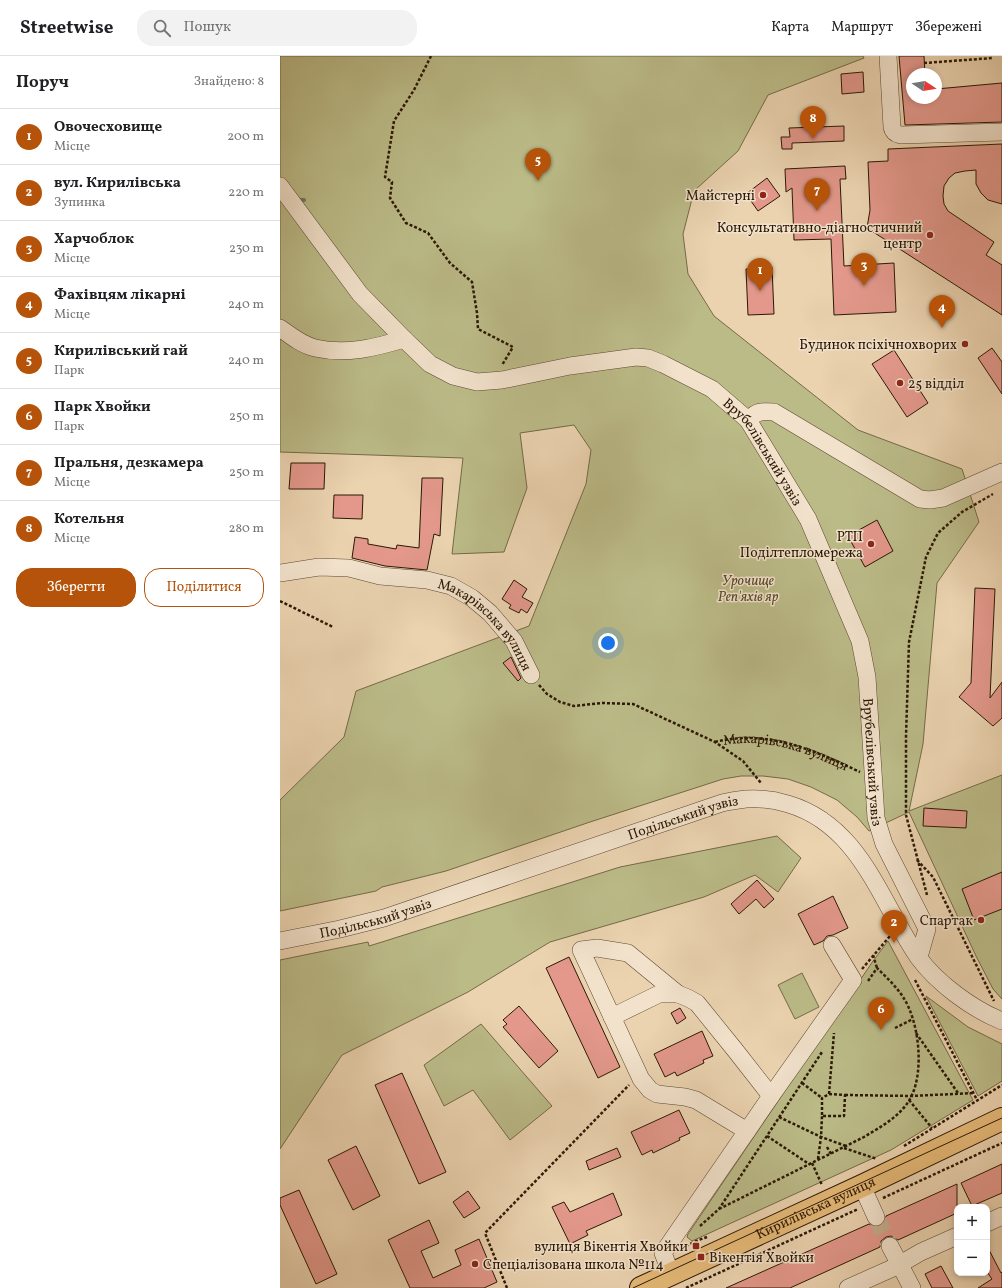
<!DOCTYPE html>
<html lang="uk">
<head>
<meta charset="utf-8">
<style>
  :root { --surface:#fff; --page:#f2f2f2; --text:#202124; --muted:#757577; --line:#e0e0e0; --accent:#b45309 }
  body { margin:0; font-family:Vollkorn,serif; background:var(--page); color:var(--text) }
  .controls { position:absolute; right:12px; bottom:12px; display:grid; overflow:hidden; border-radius:8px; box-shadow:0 2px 6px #0003 }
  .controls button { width:36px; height:36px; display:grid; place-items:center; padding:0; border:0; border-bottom:1px solid var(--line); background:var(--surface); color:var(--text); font:20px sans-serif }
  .compass { position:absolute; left:626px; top:12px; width:36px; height:36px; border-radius:50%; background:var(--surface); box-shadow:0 2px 6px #0003; rotate:102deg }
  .you { position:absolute; left:328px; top:587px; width:14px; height:14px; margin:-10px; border:3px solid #fff; border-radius:50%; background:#1a73e8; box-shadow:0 0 0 6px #1a73e833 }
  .badge { display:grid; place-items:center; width:26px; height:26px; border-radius:50%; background:var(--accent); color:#fff; font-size:13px; font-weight:700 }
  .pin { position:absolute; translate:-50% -33px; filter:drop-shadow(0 1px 2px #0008) }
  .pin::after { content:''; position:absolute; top:21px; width:14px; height:12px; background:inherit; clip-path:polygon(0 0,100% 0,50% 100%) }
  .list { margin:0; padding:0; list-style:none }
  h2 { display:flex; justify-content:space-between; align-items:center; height:52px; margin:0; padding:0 16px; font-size:17px }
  h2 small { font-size:13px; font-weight:400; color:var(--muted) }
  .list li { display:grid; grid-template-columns:26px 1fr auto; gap:12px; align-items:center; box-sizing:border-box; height:56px; padding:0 16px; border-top:1px solid var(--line) }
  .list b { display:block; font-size:15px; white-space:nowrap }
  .list p { margin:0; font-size:13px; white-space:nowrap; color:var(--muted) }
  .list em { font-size:13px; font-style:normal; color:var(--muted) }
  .actions { display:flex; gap:8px; padding:12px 16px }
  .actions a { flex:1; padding:9px 0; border:1px solid var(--accent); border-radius:16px; text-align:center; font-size:14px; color:var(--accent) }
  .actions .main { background:var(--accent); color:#fff }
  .icon { flex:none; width:22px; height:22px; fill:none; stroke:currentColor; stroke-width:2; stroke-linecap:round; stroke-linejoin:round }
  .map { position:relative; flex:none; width:722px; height:1232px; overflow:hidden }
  header { display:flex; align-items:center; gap:24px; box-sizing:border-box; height:56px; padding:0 20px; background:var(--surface); border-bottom:1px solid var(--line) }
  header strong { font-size:19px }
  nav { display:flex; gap:22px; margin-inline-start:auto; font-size:14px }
  .search { width:280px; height:36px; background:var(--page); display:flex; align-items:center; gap:10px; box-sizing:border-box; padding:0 14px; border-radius:16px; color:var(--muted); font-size:15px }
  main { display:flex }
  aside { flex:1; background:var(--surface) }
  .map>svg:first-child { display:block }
  .green { fill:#bb8; stroke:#746a46 }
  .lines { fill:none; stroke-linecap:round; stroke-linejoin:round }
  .stream { stroke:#6d7966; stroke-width:4 }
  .building { fill:#e3988b; stroke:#2c1805 }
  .minor-tunnel { stroke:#c5ae8e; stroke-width:17; stroke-dasharray:17 8; stroke-linecap:butt }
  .minor-casing { stroke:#5c4730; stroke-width:18 }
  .major-casing { stroke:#2c1805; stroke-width:24 }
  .path { stroke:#2c1805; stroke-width:2.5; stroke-dasharray:3 2; stroke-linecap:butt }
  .minor { stroke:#f2e2cc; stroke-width:17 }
  .major { stroke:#e6ba78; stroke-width:22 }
  .tram { stroke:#2c1805; stroke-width:1 }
  .poi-dot { fill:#8f2418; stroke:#f2e2cc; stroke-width:1.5 }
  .labels { text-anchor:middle; stroke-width:3; stroke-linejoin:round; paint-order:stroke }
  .poi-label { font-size:14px; fill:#2c1805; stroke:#f2e2cc; text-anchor:end }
  .street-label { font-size:14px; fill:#2c1805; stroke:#f2e2cc }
  .park-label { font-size:14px; font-style:italic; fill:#57492c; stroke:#f2e2cc }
</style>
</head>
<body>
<header>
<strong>Streetwise</strong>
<div class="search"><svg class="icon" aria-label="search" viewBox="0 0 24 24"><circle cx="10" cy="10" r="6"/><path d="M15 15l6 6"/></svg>Пошук</div>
<nav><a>Карта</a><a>Маршрут</a><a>Збережені</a></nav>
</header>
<main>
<aside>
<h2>Поруч<small>Знайдено: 8</small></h2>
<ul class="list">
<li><span class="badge">1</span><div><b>Овочесховище</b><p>Місце</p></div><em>200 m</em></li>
<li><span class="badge">2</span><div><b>вул. Кирилівська</b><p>Зупинка</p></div><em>220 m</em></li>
<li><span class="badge">3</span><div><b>Харчоблок</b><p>Місце</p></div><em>230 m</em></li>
<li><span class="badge">4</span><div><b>Фахівцям лікарні</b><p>Місце</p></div><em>240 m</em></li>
<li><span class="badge">5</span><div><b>Кирилівський гай</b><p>Парк</p></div><em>240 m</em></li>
<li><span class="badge">6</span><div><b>Парк Хвойки</b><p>Парк</p></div><em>250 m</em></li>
<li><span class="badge">7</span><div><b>Пральня, дезкамера</b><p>Місце</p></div><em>250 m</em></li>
<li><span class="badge">8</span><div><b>Котельня</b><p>Місце</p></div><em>280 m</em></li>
</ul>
<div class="actions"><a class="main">Зберегти</a><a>Поділитися</a></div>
</aside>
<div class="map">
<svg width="722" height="1232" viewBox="0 0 722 1232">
  <rect width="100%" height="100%" fill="#ebd3b0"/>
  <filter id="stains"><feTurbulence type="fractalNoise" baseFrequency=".005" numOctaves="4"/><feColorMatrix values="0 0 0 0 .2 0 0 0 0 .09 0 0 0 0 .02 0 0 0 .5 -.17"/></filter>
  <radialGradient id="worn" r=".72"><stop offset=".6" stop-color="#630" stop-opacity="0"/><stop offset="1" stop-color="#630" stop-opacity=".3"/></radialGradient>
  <g class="green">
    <polygon points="0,0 583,0 584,2 488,39 458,95 414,135 403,178 408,218 434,260 578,374 682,413 699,466 657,527 643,688 629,755 722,719 722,943 713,933 696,900 629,756 589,775 577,761 557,744 531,731 508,723 483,720 461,720 443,723 310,766 166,815 102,831 96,835 0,855 0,744 64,681 76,635 249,570 306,428 311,394 294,369 240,377 247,432 224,496 172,498 183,402 0,396"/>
    <polygon points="497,780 521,802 498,836 475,819 424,841 270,886 188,936 62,999 0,1093 0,904 88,886 89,890 102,886 340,811"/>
    <polygon points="608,885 693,1044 611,1094 412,1185 407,1181 408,1178 593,905"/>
    <polygon points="522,917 539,951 515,963 498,929"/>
    <polygon points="646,940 688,971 722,988 722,1025 698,1040"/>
    <polygon points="201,968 272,1050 230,1084 193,1034 164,1050 144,1009"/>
  </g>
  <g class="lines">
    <polyline class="stream" points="16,144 24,144"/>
  </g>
  <g class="building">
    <polygon points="619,0 644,0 645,18 632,18 632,42 656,42 656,33 722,27 722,66 625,69"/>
    <polygon points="583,16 584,36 562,38 561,18"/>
    <polygon points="564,70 564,85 512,87 512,93 502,93 501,81 510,81 509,72"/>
    <polygon points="722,88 722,148 708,144 701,137 696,128 696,114 685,115 675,117 669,122 664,130 663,140 664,148 668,155 714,186 706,199 722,209 722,259 587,172 590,154 588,106 608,105 608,93"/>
    <polygon points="565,110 566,123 560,123 564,210 614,207 616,256 554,259 551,183 514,184 512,132 506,136 505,113"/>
    <polygon points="487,122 500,140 478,155 466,138"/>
    <polygon points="492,211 494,258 468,259 466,213"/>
    <polygon points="712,292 722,306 722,338 698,302"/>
    <polygon points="614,294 648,347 627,361 592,308"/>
    <polygon points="11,407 45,407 44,433 9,433"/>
    <polygon points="142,422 163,422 160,480 154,478 147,514 105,510 72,502 75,481 88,483 88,488 116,493 117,489 139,492"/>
    <polygon points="54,439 83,439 82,463 53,462"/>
    <polygon points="597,464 613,495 585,511 568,480"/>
    <polygon points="234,524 247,533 242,541 253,547 247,557 241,553 239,557 229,552 231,549 222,543"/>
    <polygon points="695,532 715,533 710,642 722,626 722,662 713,670 679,641 691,627"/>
    <polygon points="231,601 241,622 238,625 223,607"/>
    <polygon points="644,752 687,755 686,772 643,770"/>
    <polygon points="722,816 722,853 694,864 682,833"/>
    <polygon points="477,824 494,843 484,852 476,843 459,858 451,848"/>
    <polygon points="553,840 568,872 553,879 547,880 543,885 534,889 518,858"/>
    <polygon points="289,901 340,1011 318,1022 266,912"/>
    <polygon points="239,950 278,995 259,1012 223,971 227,968 223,964"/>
    <polygon points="400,952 406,962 397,968 391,957"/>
    <polygon points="422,975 433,1000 423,1004 424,1007 397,1020 395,1016 385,1021 374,998"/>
    <polygon points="122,1017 166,1116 139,1128 95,1029"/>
    <polygon points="399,1054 410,1077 399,1082 400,1084 373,1097 372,1094 362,1099 351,1076"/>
    <polygon points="76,1090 100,1140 73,1154 48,1104"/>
    <polygon points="337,1092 341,1101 309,1114 306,1105"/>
    <polygon points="722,1108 722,1137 692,1150 681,1127"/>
    <polygon points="677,1128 677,1157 618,1184 611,1180 606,1181 601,1185 600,1191 510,1232 446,1232 589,1168 595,1171 600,1170 604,1166 606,1160"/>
    <polygon points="19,1134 57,1218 36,1228 0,1149 0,1142"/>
    <polygon points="188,1135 200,1152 184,1162 173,1146"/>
    <polygon points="333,1137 342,1159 306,1175 308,1179 290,1188 272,1151 284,1146 290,1156"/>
    <polygon points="149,1164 159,1187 141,1195 153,1222 181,1209 175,1194 199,1183 217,1226 204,1232 130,1232 108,1184"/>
    <polygon points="707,1190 721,1217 722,1216 722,1232 698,1232 712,1223 707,1216"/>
    <polygon points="661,1210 673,1232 652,1232 645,1218"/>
  </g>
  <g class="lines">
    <polyline class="minor-tunnel" points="596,1161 610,1190"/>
    <g class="minor-casing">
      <g id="minor">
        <path d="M 608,0 L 612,71 C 613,76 616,78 621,79 L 722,76"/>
        <path id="s2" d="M 0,130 L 80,238 L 124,283 L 150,308 L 173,320 L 197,326 L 222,324 L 290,310 L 356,301 L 368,302 L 383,308 L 432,333 L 468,364 L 528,463 L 580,585 L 587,621 L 596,762 L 604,788 L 647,873 L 639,901"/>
        <path d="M 0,272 C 11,280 22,289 35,292 C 66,299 94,292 124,283"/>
        <path d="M 468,364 C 477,355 481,355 494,356 L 640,443 L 650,444 L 663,442 L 722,416"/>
        <path id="s3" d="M 0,517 L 39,511 L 69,512 L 100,520 L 147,524 L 171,530 L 192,542 L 210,557 L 234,585 L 251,619"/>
        <path id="s4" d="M 0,885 L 60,873 L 104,862 L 442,747 C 450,745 458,744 466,743 C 480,742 495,744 508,748 C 580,769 600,845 638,901 C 657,927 692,953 722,965"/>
        <polyline points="398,938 348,897 317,892 301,894 361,1023 370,1034 377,1038 405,1041 416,1044 467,1075"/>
        <polyline points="332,961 379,938 398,938 408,942 417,947 455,994 491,1040"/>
        <polyline points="582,1130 596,1161"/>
        <polyline points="707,1167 722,1160"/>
        <polyline points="610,1190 632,1232"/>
        <polyline points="391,1218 383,1197 491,1040 573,924 552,889"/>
        <polyline points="568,1232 615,1211 641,1196 677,1180"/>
      </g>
    </g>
    <g class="major-casing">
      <g id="major">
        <path id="s5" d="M 361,1232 L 582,1130 L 722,1063"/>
      </g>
    </g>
    <g class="path">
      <polyline points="151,0 134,34 114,65 105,121 112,126 110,142 126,167 148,177 170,207 192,226 197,257 198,273 233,291 222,309"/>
      <polyline points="644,7 713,2"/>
      <polyline points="0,545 53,571"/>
      <polyline points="259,629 267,638 280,646 294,650 322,647 353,648 435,686 463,705 481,727"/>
      <path id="s1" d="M 435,686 C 488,673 533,694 580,716"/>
      <polyline points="637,804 653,821 714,945"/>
      <polyline points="647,839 626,759 626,680 629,586 646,501 658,477 682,456 713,438"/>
      <polyline points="593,899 597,912"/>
      <polyline points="582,913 610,880"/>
      <polyline points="635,924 697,1044"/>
      <polyline points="615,972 633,963"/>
      <polyline points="636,977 678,1037"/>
      <polyline points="522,1027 542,1042"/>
      <polygon points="549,1038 565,1039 564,1060 542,1060 542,1042"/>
      <polyline points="549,1038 554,977"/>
      <polyline points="565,1039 632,1040 693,1037"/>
      <polyline points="629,1044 652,1072"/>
      <polyline points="499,1061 541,1081 566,1090"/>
      <polyline points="487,1080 529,1108"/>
      <polyline points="624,1090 722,1029"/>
      <polyline points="547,1091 551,1098"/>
      <polyline points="564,1092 597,1103"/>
      <polyline points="538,1103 541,1081 542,1060"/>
      <polyline points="532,1107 542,1129"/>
      <polyline points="603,1142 722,1087"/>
      <path d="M 439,1153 L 584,1081 C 602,1070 623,1059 632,1039 C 644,1013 639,965 623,941 C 616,930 606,921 597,912 L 588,925"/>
      <polyline points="420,1170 439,1153 542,996"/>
      <polyline points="406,1190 416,1185 427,1181"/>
      <polyline points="227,1232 205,1177 349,1029"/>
      <polyline points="406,1232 578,1153"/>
    </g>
    <use href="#minor" class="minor"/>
    <use href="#major" class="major"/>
    <polyline class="tram" points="353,1232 722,1062"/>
  </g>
  <g class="poi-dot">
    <circle cx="483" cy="139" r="4"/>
    <circle cx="650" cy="179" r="4"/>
    <circle cx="685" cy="288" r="4"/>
    <circle cx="620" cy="327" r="4"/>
    <circle cx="591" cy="488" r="4"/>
    <circle cx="701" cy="864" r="4"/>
    <rect x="412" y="1186" width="8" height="8" rx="2"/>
    <rect x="417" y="1197" width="8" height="8" rx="2"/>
    <circle cx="195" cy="1208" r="4"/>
  </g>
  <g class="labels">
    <g class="poi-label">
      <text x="475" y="144">Майстерні</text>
      <text x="642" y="176">Консультативно-діагностичний<tspan x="642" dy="16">центр</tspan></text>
      <text x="677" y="293">Будинок псіхічнохворих</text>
      <text x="628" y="332" text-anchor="start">25 відділ</text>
      <text x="583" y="485">РТП<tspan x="583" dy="16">Поділтепломережа</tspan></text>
      <text x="693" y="869">Спартак</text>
      <text x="408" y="1195">вулиця Вікентія Хвойки</text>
      <text x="429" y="1206" text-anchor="start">Вікентія Хвойки</text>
      <text x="203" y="1213" text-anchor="start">Спеціалізована школа №114</text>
    </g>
    <g class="street-label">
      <text dy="5" stroke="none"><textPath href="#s2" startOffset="610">Врубелівський узвіз</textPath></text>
      <text dy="5" stroke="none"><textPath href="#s3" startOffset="225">Макарівська вулиця</textPath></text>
      <text dy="5" stroke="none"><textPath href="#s1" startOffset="73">Макарівська вулиця</textPath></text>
      <text dy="5" stroke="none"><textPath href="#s2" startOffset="946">Врубелівський узвіз</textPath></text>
      <text dy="5" stroke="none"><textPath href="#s4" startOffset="422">Подільський узвіз</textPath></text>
      <text dy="5" stroke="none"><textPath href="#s4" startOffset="98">Подільський узвіз</textPath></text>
      <text dy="5" stroke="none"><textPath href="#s5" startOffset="192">Кирилівська вулиця</textPath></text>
    </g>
    <g class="park-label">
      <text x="468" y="529">Урочище<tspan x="468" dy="16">Реп'яхів яр</tspan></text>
    </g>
  </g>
  <rect width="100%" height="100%" filter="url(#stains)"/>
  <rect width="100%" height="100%" fill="url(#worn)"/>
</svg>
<div class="controls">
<button>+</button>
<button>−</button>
</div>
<svg class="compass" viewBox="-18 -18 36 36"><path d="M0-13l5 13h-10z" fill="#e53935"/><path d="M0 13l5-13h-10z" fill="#757577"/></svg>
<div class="you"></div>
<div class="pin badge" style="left:480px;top:235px">1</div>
<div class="pin badge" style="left:614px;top:887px">2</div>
<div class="pin badge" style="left:584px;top:230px">3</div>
<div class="pin badge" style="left:662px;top:272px">4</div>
<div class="pin badge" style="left:258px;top:125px">5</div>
<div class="pin badge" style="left:601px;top:974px">6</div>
<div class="pin badge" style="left:537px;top:155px">7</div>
<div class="pin badge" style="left:533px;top:83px">8</div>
</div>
</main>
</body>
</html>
